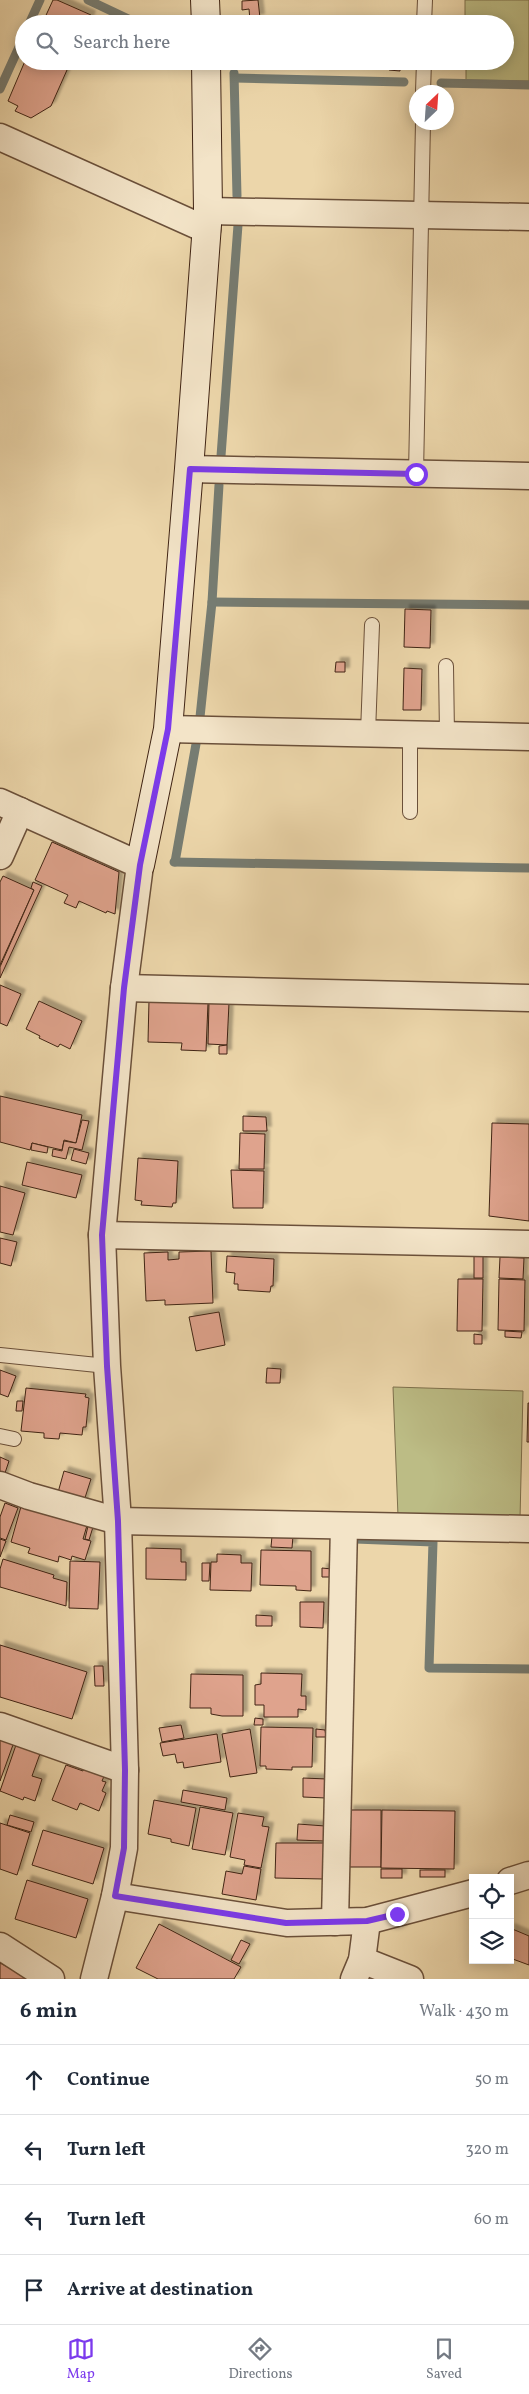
<!DOCTYPE html>
<html lang="en">
<head>
<meta charset="utf-8">
<style>
  :root { --surface:#fff; --page:#f2f2f3; --text:#1f2937; --muted:#747a83; --line:#e0e1e3; --accent:#7c3aed }
  body { margin:0; font-family:Vollkorn,serif; background:var(--page); color:var(--text) }
  .controls { position:absolute; right:15px; bottom:15px; display:grid; overflow:hidden; border-radius:0px; box-shadow:0 2px 12px #0003 }
  .controls button { width:45px; height:45px; display:grid; place-items:center; padding:0; border:0; border-bottom:1px solid var(--line); background:var(--surface); color:var(--text); font:25px sans-serif }
  .compass { position:absolute; left:409px; top:85px; width:45px; height:45px; border-radius:50%; background:var(--surface); box-shadow:0 2px 12px #0003; rotate:25deg }
  .stop { position:absolute; width:15px; height:15px; margin:-11px; border:4px solid #7c3aed; border-radius:50%; background:#fff }
  .stop.end { background:#7c3aed; border-color:#fff; box-shadow:0 1px 5px #0008 }
  .list { margin:0; padding:0; list-style:none }
  h2 { display:flex; justify-content:space-between; align-items:center; height:65px; margin:0; padding:0 20px; font-size:21px }
  h2 small { font-size:16px; font-weight:400; color:var(--muted) }
  .list li { display:grid; grid-template-columns:32px 1fr auto; gap:15px; align-items:center; box-sizing:border-box; height:70px; padding:0 20px; border-top:1px solid var(--line) }
  .list b { display:block; font-size:19px; white-space:nowrap }
  .list em { font-size:16px; font-style:normal; color:var(--muted) }
  .icon { flex:none; width:28px; height:28px; fill:none; stroke:currentColor; stroke-width:2; stroke-linecap:round; stroke-linejoin:round }
  .map { position:relative; flex:none; width:529px; height:1979px; overflow:hidden }
  .search { position:absolute; background:var(--surface); box-shadow:0 2px 12px #0003; left:15px; right:15px; top:15px; height:55px; display:flex; align-items:center; gap:12px; box-sizing:border-box; padding:0 18px; border-radius:28px; color:var(--muted); font-size:19px }
  .sheet { height:345px; background:var(--surface) }
  nav { display:flex; justify-content:space-around; align-items:center; box-sizing:border-box; height:70px; border-top:1px solid var(--line); background:var(--surface); font-size:14px; color:var(--muted) }
  nav a { display:grid; justify-items:center; gap:2px }
  nav .on { color:var(--accent) }
  .map>svg:first-child { display:block }
  .green { fill:#bcbc85; stroke:#7e704c }
  .lines { fill:none; stroke-linecap:round; stroke-linejoin:round }
  .stream { stroke:#767c72; stroke-width:9 }
  .building { fill:#dfa38d; stroke:#402414; filter:url(#shadow) }
  .lane-casing { stroke:#6b503a; stroke-width:16 }
  .street-casing { stroke:#6b503a; stroke-width:29 }
  .secondary-casing { stroke:#402414; stroke-width:30 }
  .lane { stroke:#f3e4c8; stroke-width:14 }
  .street { stroke:#f3e4c8; stroke-width:26 }
  .secondary { stroke:#f3e4c8; stroke-width:28 }
  .route { stroke:#7c3aed; stroke-width:6 }
</style>
</head>
<body>
<div class="map">
<svg width="529" height="1979" viewBox="0 0 529 1979">
  <defs>
    <filter id="shadow"><feDropShadow dx="4.5" dy="-4.5" stdDeviation="1" flood-color="#0004"/></filter>
  </defs>
  <rect width="100%" height="100%" fill="#ecd6aa"/>
  <filter id="stains"><feTurbulence type="fractalNoise" baseFrequency=".004" numOctaves="4"/><feColorMatrix values="0 0 0 0 .2 0 0 0 0 .09 0 0 0 0 .02 0 0 0 .5 -.17"/></filter>
  <radialGradient id="worn" r=".72"><stop offset=".6" stop-color="#630" stop-opacity="0"/><stop offset="1" stop-color="#630" stop-opacity=".3"/></radialGradient>
  <g class="green">
    <polygon points="465,0 529,0 529,81 466,80 466,61 505,61 505,24 465,24"/>
    <polygon points="393,1387 523,1391 520,1519 398,1516"/>
  </g>
  <g class="lines">
    <g class="stream">
      <polyline points="88,0 139,24"/>
      <polyline points="29,24 40,0"/>
      <polyline points="234,73 237,196"/>
      <polyline points="235,78 404,82"/>
      <polyline points="441,83 529,85"/>
      <polyline points="0,89 24,36"/>
      <polyline points="221,456 238,225"/>
      <polyline points="212,602 529,605"/>
      <polyline points="200,717 212,602 219,485"/>
      <polyline points="174,862 529,868"/>
      <polyline points="175,862 196,744"/>
      <polyline points="355,1539 433,1542 429,1668 529,1669"/>
    </g>
  </g>
  <g class="building">
    <polygon points="53,0 57,0 91,15 88,24 42,24"/>
    <polygon points="258,0 260,18 250,20 249,9 242,10 242,1"/>
    <polygon points="25,61 71,61 51,106 31,118 15,111 18,106 8,101"/>
    <polygon points="390,61 400,61 400,71 389,70"/>
    <polygon points="405,609 431,610 430,648 404,647"/>
    <polygon points="336,662 345,662 345,672 335,672"/>
    <polygon points="404,668 422,669 421,710 403,710"/>
    <polygon points="52,842 119,872 115,914 107,911 106,913 79,901 76,908 64,903 68,895 35,880"/>
    <polygon points="3,876 34,890 0,965 0,882"/>
    <polygon points="33,882 42,886 0,978 0,967 34,890 31,888"/>
    <polygon points="0,985 21,994 7,1026 0,1023"/>
    <polygon points="149,1000 208,1003 206,1051 181,1050 182,1043 148,1042"/>
    <polygon points="39,1001 82,1021 70,1049 60,1044 58,1047 39,1038 40,1036 26,1029"/>
    <polygon points="209,1002 229,1003 227,1045 208,1044"/>
    <polygon points="227,1045 227,1054 219,1054 219,1046"/>
    <polygon points="0,1096 82,1115 76,1143 64,1140 62,1150 32,1143 30,1150 0,1142"/>
    <polygon points="243,1116 266,1117 267,1131 243,1131"/>
    <polygon points="82,1120 89,1121 82,1150 69,1147 66,1159 52,1156 53,1149 62,1151 64,1141 76,1143"/>
    <polygon points="492,1123 529,1124 529,1221 489,1216"/>
    <polygon points="240,1133 265,1134 264,1169 239,1169"/>
    <polygon points="32,1143 48,1147 47,1153 31,1150"/>
    <polygon points="74,1149 89,1153 86,1164 71,1160"/>
    <polygon points="138,1158 178,1161 176,1203 173,1203 172,1207 141,1205 142,1201 135,1200"/>
    <polygon points="27,1162 82,1175 76,1198 22,1185"/>
    <polygon points="231,1170 264,1171 263,1208 233,1208"/>
    <polygon points="0,1186 25,1193 13,1235 0,1232"/>
    <polygon points="0,1238 17,1242 11,1266 0,1263"/>
    <polygon points="211,1251 213,1303 165,1305 165,1300 146,1301 144,1253 168,1252 168,1260 179,1259 179,1252"/>
    <polygon points="227,1256 274,1259 273,1286 271,1286 270,1292 238,1290 238,1284 234,1284 235,1273 226,1272"/>
    <rect x="474" y="1256" width="9" height="22"/>
    <polygon points="500,1257 524,1258 523,1279 499,1278"/>
    <polygon points="458,1279 483,1279 482,1331 457,1331"/>
    <polygon points="499,1279 525,1280 524,1331 498,1330"/>
    <polygon points="219,1312 225,1345 196,1351 189,1317"/>
    <polygon points="505,1331 522,1332 521,1338 505,1337"/>
    <polygon points="474,1334 482,1335 482,1344 474,1344"/>
    <polygon points="267,1368 281,1369 280,1383 266,1383"/>
    <polygon points="0,1370 16,1376 8,1397 0,1394"/>
    <polygon points="26,1388 86,1394 85,1397 89,1398 86,1427 83,1427 82,1435 60,1433 59,1439 44,1438 44,1433 21,1431"/>
    <polygon points="17,1401 23,1401 22,1411 16,1411"/>
    <polygon points="528,1403 529,1403 529,1442 527,1442"/>
    <polygon points="0,1457 9,1461 3,1479 0,1478"/>
    <polygon points="64,1471 91,1479 83,1504 57,1496"/>
    <polygon points="5,1503 18,1508 6,1540 0,1538 0,1517"/>
    <polygon points="22,1503 88,1522 83,1539 91,1541 85,1560 72,1556 71,1560 59,1556 58,1562 28,1553 30,1548 11,1542"/>
    <polygon points="88,1526 93,1527 89,1540 85,1539"/>
    <polygon points="272,1536 293,1536 292,1548 271,1547"/>
    <polygon points="0,1539 6,1541 0,1557"/>
    <polygon points="146,1548 181,1549 181,1562 186,1562 186,1580 146,1579"/>
    <polygon points="261,1550 311,1551 311,1591 296,1590 296,1586 260,1585"/>
    <polygon points="217,1554 241,1555 241,1563 252,1563 251,1591 210,1590 211,1562 217,1562"/>
    <polygon points="3,1559 54,1575 53,1578 67,1582 66,1606 0,1587 0,1569"/>
    <polygon points="70,1561 100,1562 98,1609 69,1608"/>
    <polygon points="202,1563 210,1563 209,1581 202,1581"/>
    <polygon points="322,1568 332,1569 332,1577 322,1577"/>
    <polygon points="300,1602 324,1602 323,1628 300,1627"/>
    <polygon points="256,1615 272,1616 272,1626 256,1626"/>
    <polygon points="0,1645 87,1672 72,1719 0,1697"/>
    <polygon points="94,1666 103,1666 104,1686 95,1686"/>
    <polygon points="261,1673 302,1674 301,1696 306,1696 306,1710 298,1709 298,1717 264,1717 264,1705 255,1705 255,1685 261,1684"/>
    <polygon points="191,1674 243,1675 243,1716 222,1716 211,1714 211,1708 190,1708"/>
    <polygon points="255,1718 263,1719 263,1725 254,1725"/>
    <polygon points="181,1725 184,1738 162,1742 159,1728"/>
    <polygon points="261,1727 313,1728 312,1767 292,1767 292,1770 266,1769 266,1766 260,1766"/>
    <polygon points="250,1729 257,1773 230,1777 222,1734"/>
    <polygon points="316,1729 325,1730 326,1737 316,1737"/>
    <polygon points="217,1734 221,1762 184,1768 183,1762 177,1763 175,1754 163,1756 160,1743"/>
    <polygon points="0,1736 14,1742 0,1781"/>
    <polygon points="17,1742 41,1751 32,1776 42,1779 35,1801 24,1797 23,1800 0,1791"/>
    <polygon points="66,1765 83,1771 85,1766 105,1774 102,1781 106,1782 102,1791 106,1793 99,1811 80,1803 77,1810 52,1800"/>
    <polygon points="303,1778 327,1779 326,1798 303,1797"/>
    <polygon points="183,1790 227,1798 225,1810 181,1802"/>
    <polygon points="154,1800 196,1808 189,1846 171,1842 171,1839 148,1834"/>
    <polygon points="200,1807 233,1813 225,1855 192,1849"/>
    <rect x="349" y="1810" width="32" height="57"/>
    <polygon points="382,1810 455,1811 454,1869 381,1868"/>
    <polygon points="238,1813 264,1817 262,1826 269,1827 261,1868 244,1865 245,1860 230,1857"/>
    <polygon points="10,1815 34,1822 31,1832 7,1825"/>
    <polygon points="0,1823 30,1833 17,1875 0,1869"/>
    <polygon points="298,1824 325,1826 324,1841 297,1840"/>
    <polygon points="43,1830 104,1848 93,1884 32,1865"/>
    <polygon points="276,1843 324,1843 324,1879 275,1878"/>
    <polygon points="244,1866 261,1869 256,1900 222,1894 226,1871 242,1874"/>
    <rect x="381" y="1869" width="21" height="9"/>
    <rect x="420" y="1870" width="25" height="7"/>
    <polygon points="27,1880 88,1899 76,1938 15,1919"/>
    <polygon points="159,1924 241,1967 234,1979 158,1979 136,1968"/>
    <polygon points="510,1928 529,1936 529,1965 510,1958"/>
    <polygon points="241,1940 250,1944 239,1964 231,1960"/>
    <polygon points="0,1963 29,1978 28,1979 0,1979"/>
  </g>
  <g class="lines">
    <g class="lane-casing">
      <g id="lane">
        <polyline points="424,24 425,0"/>
        <polyline points="423,92 424,61"/>
        <polyline points="416,474 423,122"/>
        <polyline points="446,666 447,735"/>
        <polyline points="368,733 372,625"/>
        <polyline points="410,812 410,734"/>
        <polyline points="0,1355 107,1366"/>
        <polyline points="0,1436 14,1439"/>
      </g>
    </g>
    <g class="street-casing">
      <g id="street">
        <polyline points="0,137 207,230"/>
        <polyline points="208,211 529,217"/>
        <polyline points="189,469 529,476"/>
        <polyline points="168,729 529,737"/>
        <polyline points="0,802 140,865 124,988 102,1235 107,1366 118,1521 125,1770 124,1848 115,1896 94,1979"/>
        <polyline points="0,856 20,811"/>
        <polyline points="124,988 529,998"/>
        <polyline points="102,1235 529,1244"/>
        <polyline points="0,1485 29,1496 118,1521 529,1529"/>
        <polyline points="0,1726 125,1770"/>
        <polyline points="510,1881 529,1875"/>
        <polyline points="115,1896 287,1923 367,1921 473,1893"/>
        <polyline points="335,1922 344,1526"/>
        <polyline points="0,1946 51,1979"/>
        <polyline points="362,1960 410,1979"/>
        <polyline points="354,1979 362,1960 367,1921"/>
      </g>
    </g>
    <g class="secondary-casing">
      <g id="secondary">
        <polyline points="205,0 206,24"/>
        <polyline points="140,865 168,729 189,469 208,211 206,61"/>
      </g>
    </g>
    <use href="#lane" class="lane"/>
    <use href="#street" class="street"/>
    <use href="#secondary" class="secondary"/>
  </g>
  <g class="lines">
    <polyline class="route" points="397,1914 367,1921 286,1923 115,1896 124,1848 125,1770 118,1521 107,1366 102,1235 124,988 140,865 168,729 190,469 416,474"/>
  </g>
  <rect width="100%" height="100%" filter="url(#stains)"/>
  <rect width="100%" height="100%" fill="url(#worn)"/>
</svg>
<div class="controls">
<button><svg class="icon" aria-label="locate" viewBox="0 0 24 24"><circle cx="12" cy="12" r="6"/><path d="M12 2v4M12 18v4M2 12h4M18 12h4"/></svg></button>
<button><svg class="icon" aria-label="layers" viewBox="0 0 24 24"><path d="M12 4l9 5-9 5-9-5zM3 14l9 5 9-5"/></svg></button>
</div>
<svg class="compass" viewBox="-18 -18 36 36"><path d="M0-13l5 13h-10z" fill="#e53935"/><path d="M0 13l5-13h-10z" fill="#747a83"/></svg>
<div class="stop" style="left:416px;top:474px"></div>
<div class="stop end" style="left:397px;top:1914px"></div>
<div class="search"><svg class="icon" aria-label="search" viewBox="0 0 24 24"><circle cx="10" cy="10" r="6"/><path d="M15 15l6 6"/></svg>Search here</div>
</div>
<section class="sheet">
<h2>6 min<small>Walk · 430 m</small></h2>
<ul class="list">
<li><svg class="icon" aria-label="ahead" viewBox="0 0 24 24"><path d="M12 20V5M6 11l6-6 6 6"/></svg><div><b>Continue</b></div><em>50 m</em></li>
<li><svg class="icon" aria-label="left" viewBox="0 0 24 24"><path d="M17 20v-9H6M10 6l-5 5 5 5"/></svg><div><b>Turn left</b></div><em>320 m</em></li>
<li><svg class="icon" aria-label="left" viewBox="0 0 24 24"><path d="M17 20v-9H6M10 6l-5 5 5 5"/></svg><div><b>Turn left</b></div><em>60 m</em></li>
<li><svg class="icon" aria-label="arrive" viewBox="0 0 24 24"><path d="M6 21V4h12l-3 4 3 4H6"/></svg><div><b>Arrive at destination</b></div></li>
</ul>
</section>
<nav>
<a class="on"><svg class="icon" aria-label="map" viewBox="0 0 24 24"><path d="M3 6l6-2 6 2 6-2v14l-6 2-6-2-6 2zM9 4v14M15 6v14"/></svg>Map</a>
<a><svg class="icon" aria-label="directions" viewBox="0 0 24 24"><path d="M12 3l9 9-9 9-9-9zM9 14v-3h6M13 9l2 2-2 2"/></svg>Directions</a>
<a><svg class="icon" aria-label="saved" viewBox="0 0 24 24"><path d="M7 4h10v16l-5-4-5 4z"/></svg>Saved</a>
</nav>
</body>
</html>
